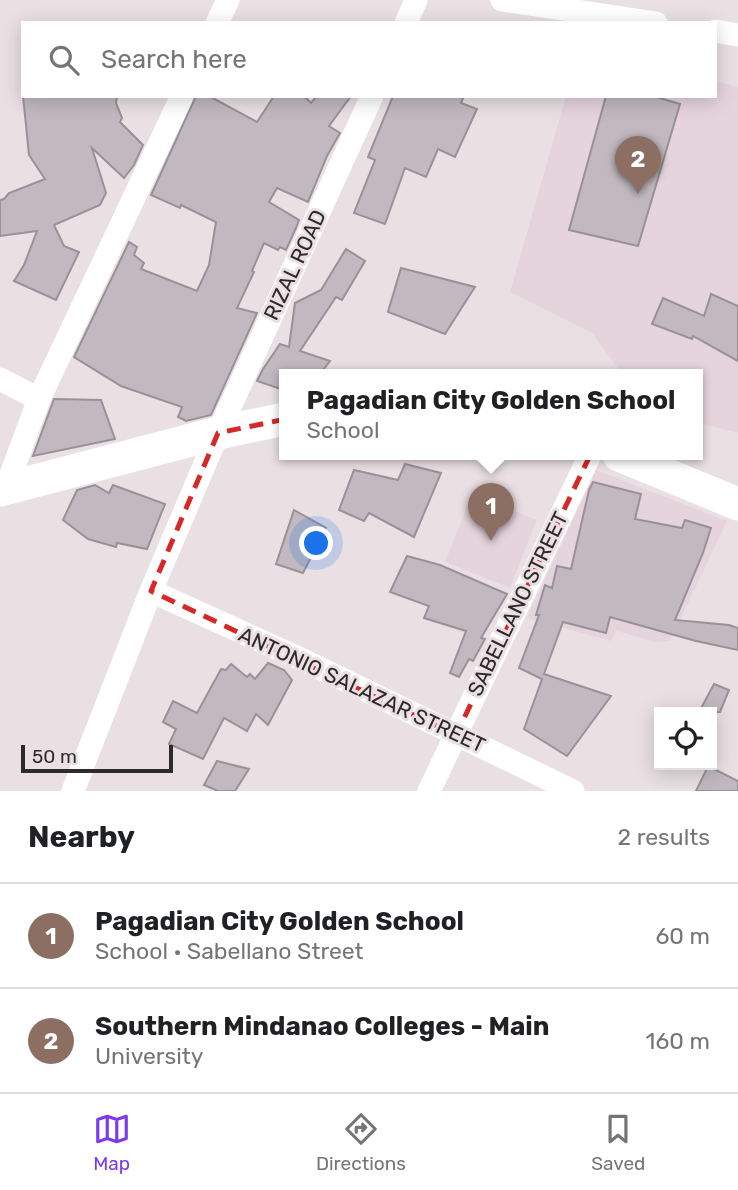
<!DOCTYPE html>
<html lang="en">
<head>
<meta charset="utf-8">
<style>
  :root { --surface:#fff; --page:#f6f6f6; --text:#202124; --muted:#757577; --line:#e0e0e0; --accent:#7c3aed }
  body { margin:0; font-family:Rubik,sans-serif; background:var(--page); color:var(--text) }
  .controls { position:absolute; right:21px; bottom:21px; display:grid; overflow:hidden; border-radius:0px; box-shadow:0 4px 18px #0003 }
  .controls button { width:63px; height:63px; display:grid; place-items:center; padding:0; border:0; border-bottom:2px solid var(--line); background:var(--surface); color:var(--text); font:35px sans-serif }
  .scale { position:absolute; left:21px; bottom:18px; width:152px; box-sizing:border-box; padding-left:7px; border:4px solid #2e2a2b; border-top:0; font-size:19px; line-height:24px; white-space:nowrap; color:#2e2a2b; -webkit-text-stroke:5px #eae0e4; paint-order:stroke }
  .you { position:absolute; left:317px; top:544px; width:24px; height:24px; margin:-18px; border:5px solid #fff; border-radius:50%; background:#1a73e8; box-shadow:0 0 0 10px #1a73e833 }
  .badge { display:grid; place-items:center; width:46px; height:46px; border-radius:50%; background:var(--accent); color:#fff; font-size:23px; font-weight:700 }
  .pin { position:absolute; translate:-50% -58px; filter:drop-shadow(0 2px 4px #0008) }
  .pin::after { content:''; position:absolute; top:37px; width:24px; height:21px; background:inherit; clip-path:polygon(0 0,100% 0,50% 100%) }
  .popup { position:absolute; left:279px; top:369px; width:424px; height:91px; box-sizing:border-box; display:grid; place-content:center; border-radius:0px; background:var(--surface); filter:drop-shadow(0 2px 5px #0005); font-size:23px; white-space:nowrap; color:var(--muted) }
  .popup b { font-size:26px; color:var(--text) }
  .popup::after { content:''; position:absolute; left:50%; top:100%; margin-left:-14px; border:14px solid transparent; border-top-color:var(--surface) }
  .list { margin:0; padding:0; list-style:none }
  h2 { display:flex; justify-content:space-between; align-items:center; height:91px; margin:0; padding:0 28px; font-size:30px }
  h2 small { font-size:23px; font-weight:400; color:var(--muted) }
  .list li { display:grid; grid-template-columns:46px 1fr auto; gap:21px; align-items:center; box-sizing:border-box; height:105px; padding:0 28px; border-top:2px solid var(--line) }
  .list b { display:block; font-size:26px; white-space:nowrap }
  .list p { margin:0; font-size:23px; white-space:nowrap; color:var(--muted) }
  .list em { font-size:23px; font-style:normal; color:var(--muted) }
  .icon { flex:none; width:38px; height:38px; fill:none; stroke:currentColor; stroke-width:2; stroke-linecap:round; stroke-linejoin:round }
  .map { position:relative; flex:none; width:738px; height:791px; overflow:hidden }
  .search { position:absolute; background:var(--surface); box-shadow:0 4px 18px #0003; left:21px; right:21px; top:21px; height:77px; display:flex; align-items:center; gap:18px; box-sizing:border-box; padding:0 24px; border-radius:0px; color:var(--muted); font-size:26px }
  .sheet { height:301px; background:var(--surface) }
  nav { display:flex; justify-content:space-around; align-items:center; box-sizing:border-box; height:98px; border-top:2px solid var(--line); background:var(--surface); font-size:19px; color:var(--muted) }
  nav a { display:grid; justify-items:center; gap:4px }
  nav .on { color:var(--accent) }
  .map>svg:first-child { display:block }
  .built { fill:#e6d4dc }
  .building { fill:#c1b9bf; stroke:#999197; stroke-width:2 }
  .lines { fill:none; stroke-linecap:round; stroke-linejoin:round }
  .street { stroke:#fff; stroke-width:23 }
  .secondary { stroke:#fff; stroke-width:33 }
  .marked { fill:none; stroke:#d62828; stroke-width:5; stroke-dasharray:14 9; stroke-linejoin:round }
  .labels { text-anchor:middle; stroke-width:6; stroke-linejoin:round; paint-order:stroke }
  .street-label { font-size:21px; fill:#2e2a2b; stroke:#eae0e4 }
</style>
</head>
<body>
<div class="map">
<svg width="738" height="791" viewBox="0 0 738 791">
  <rect width="100%" height="100%" fill="#eae0e4"/>
  <g class="built">
    <polygon points="715,81 738,87 738,433 698,423 698,375 623,375 592,333 510,292 566,96 715,96"/>
    <polygon points="596,470 727,521 670,641 655,642 617,631 611,641 527,618"/>
    <polygon points="472,494 537,520 510,588 445,562"/>
  </g>
  <g class="building">
    <polygon points="23,96 117,96 116,103 122,118 120,122 143,145 134,165 124,178 92,148 106,193 100,205 54,225 64,246 79,252 56,300 14,281 24,265 37,231 0,236 0,200 4,199 9,193 45,179 29,155"/>
    <polygon points="196,96 209,96 257,122 274,96 304,96 311,103 317,96 351,96 329,126 340,133 327,156 308,202 277,188 269,202 299,220 296,228 286,250 280,247 278,250 264,243 252,271 254,272 237,308 257,313 211,415 186,421 178,417 182,407 121,386 74,357 129,242 137,247 134,255 144,263 141,269 197,291 209,265 216,222 181,205 180,208 151,195"/>
    <polygon points="393,96 464,96 461,103 477,109 455,157 438,149 426,177 405,168 385,224 354,213 375,160 368,157"/>
    <polygon points="606,96 653,96 680,104 638,246 569,230"/>
    <polygon points="346,249 365,261 342,300 336,297 300,351 330,361 319,375 284,375 284,390 257,381 263,369 280,344 289,347 295,303 321,290"/>
    <polygon points="401,268 475,287 445,334 388,312"/>
    <polygon points="711,294 738,306 738,361 693,336 692,339 652,324 663,298 704,316"/>
    <polygon points="54,399 101,400 115,439 33,456"/>
    <polygon points="405,464 441,473 414,537 369,513 364,521 339,510 354,470 398,480"/>
    <polygon points="593,482 641,494 635,519 682,528 685,520 711,528 703,553 675,620 729,625 738,628 738,650 696,641 610,617 606,633 563,622 544,674 611,696 567,756 524,729 542,679 519,668 539,615 536,615 545,585 552,588 557,566 571,569 589,490"/>
    <polygon points="95,485 109,493 113,485 165,504 147,549 117,543 116,547 88,539 63,520 77,490"/>
    <polygon points="294,510 326,528 303,573 276,564"/>
    <polygon points="407,556 440,565 507,594 481,638 485,639 473,661 469,659 459,677 450,673 466,631 424,618 429,606 390,592"/>
    <polygon points="268,663 284,670 292,680 268,725 256,714 247,731 224,718 203,759 169,744 176,729 163,722 173,701 197,713 221,669 226,670 231,664 247,677 250,674 255,679"/>
    <polygon points="714,684 729,690 720,712 699,712"/>
    <polygon points="217,761 249,769 235,791 218,791 204,785"/>
    <polygon points="708,766 738,781 738,791 696,791"/>
  </g>
  <g class="lines">
    <g class="street">
      <polyline points="502,0 656,23"/>
      <polyline points="217,23 228,0"/>
      <polyline points="406,23 416,0"/>
      <polyline points="715,31 738,35"/>
      <polyline points="0,379 39,399"/>
      <polyline points="6,488 39,399 182,96"/>
      <polyline points="151,591 305,661 573,791"/>
      <polyline points="73,791 151,591 218,433 372,96"/>
      <polyline points="429,791 590,455"/>
    </g>
    <g class="secondary">
      <polyline points="619,455 738,504"/>
      <polyline points="0,490 218,433 284,419"/>
    </g>
  </g>
  <path class="marked" d="M 432,389 L 595,445 L 456,735 L 151,591 L 218,433 Z"/>
  <g class="labels">
    <g class="street-label">
      <text transform="translate(295 265) rotate(-65)" y="7">RIZAL ROAD</text>
      <text transform="translate(518 604) rotate(-64)" y="7">SABELLANO STREET</text>
      <text transform="translate(362 690) rotate(25)" y="7">ANTONIO SALAZAR STREET</text>
    </g>
  </g>
</svg>
<div class="controls">
<button><svg class="icon" aria-label="locate" viewBox="0 0 24 24"><circle cx="12" cy="12" r="6"/><path d="M12 2v4M12 18v4M2 12h4M18 12h4"/></svg></button>
</div>
<div class="scale">50 m</div>
<div class="you"></div>
<div class="pin badge" style="left:491px;top:541px;background:#8d6e63">1</div>
<div class="popup"><b>Pagadian City Golden School</b>School</div>
<div class="pin badge" style="left:638px;top:194px;background:#8d6e63">2</div>
<div class="search"><svg class="icon" aria-label="search" viewBox="0 0 24 24"><circle cx="10" cy="10" r="6"/><path d="M15 15l6 6"/></svg>Search here</div>
</div>
<section class="sheet">
<h2>Nearby<small>2 results</small></h2>
<ul class="list">
<li><span class="badge" style="background:#8d6e63">1</span><div><b>Pagadian City Golden School</b><p>School · Sabellano Street</p></div><em>60 m</em></li>
<li><span class="badge" style="background:#8d6e63">2</span><div><b>Southern Mindanao Colleges - Main</b><p>University</p></div><em>160 m</em></li>
</ul>
</section>
<nav>
<a class="on"><svg class="icon" aria-label="map" viewBox="0 0 24 24"><path d="M3 6l6-2 6 2 6-2v14l-6 2-6-2-6 2zM9 4v14M15 6v14"/></svg>Map</a>
<a><svg class="icon" aria-label="directions" viewBox="0 0 24 24"><path d="M12 3l9 9-9 9-9-9zM9 14v-3h6M13 9l2 2-2 2"/></svg>Directions</a>
<a><svg class="icon" aria-label="saved" viewBox="0 0 24 24"><path d="M7 4h10v16l-5-4-5 4z"/></svg>Saved</a>
</nav>
</body>
</html>
